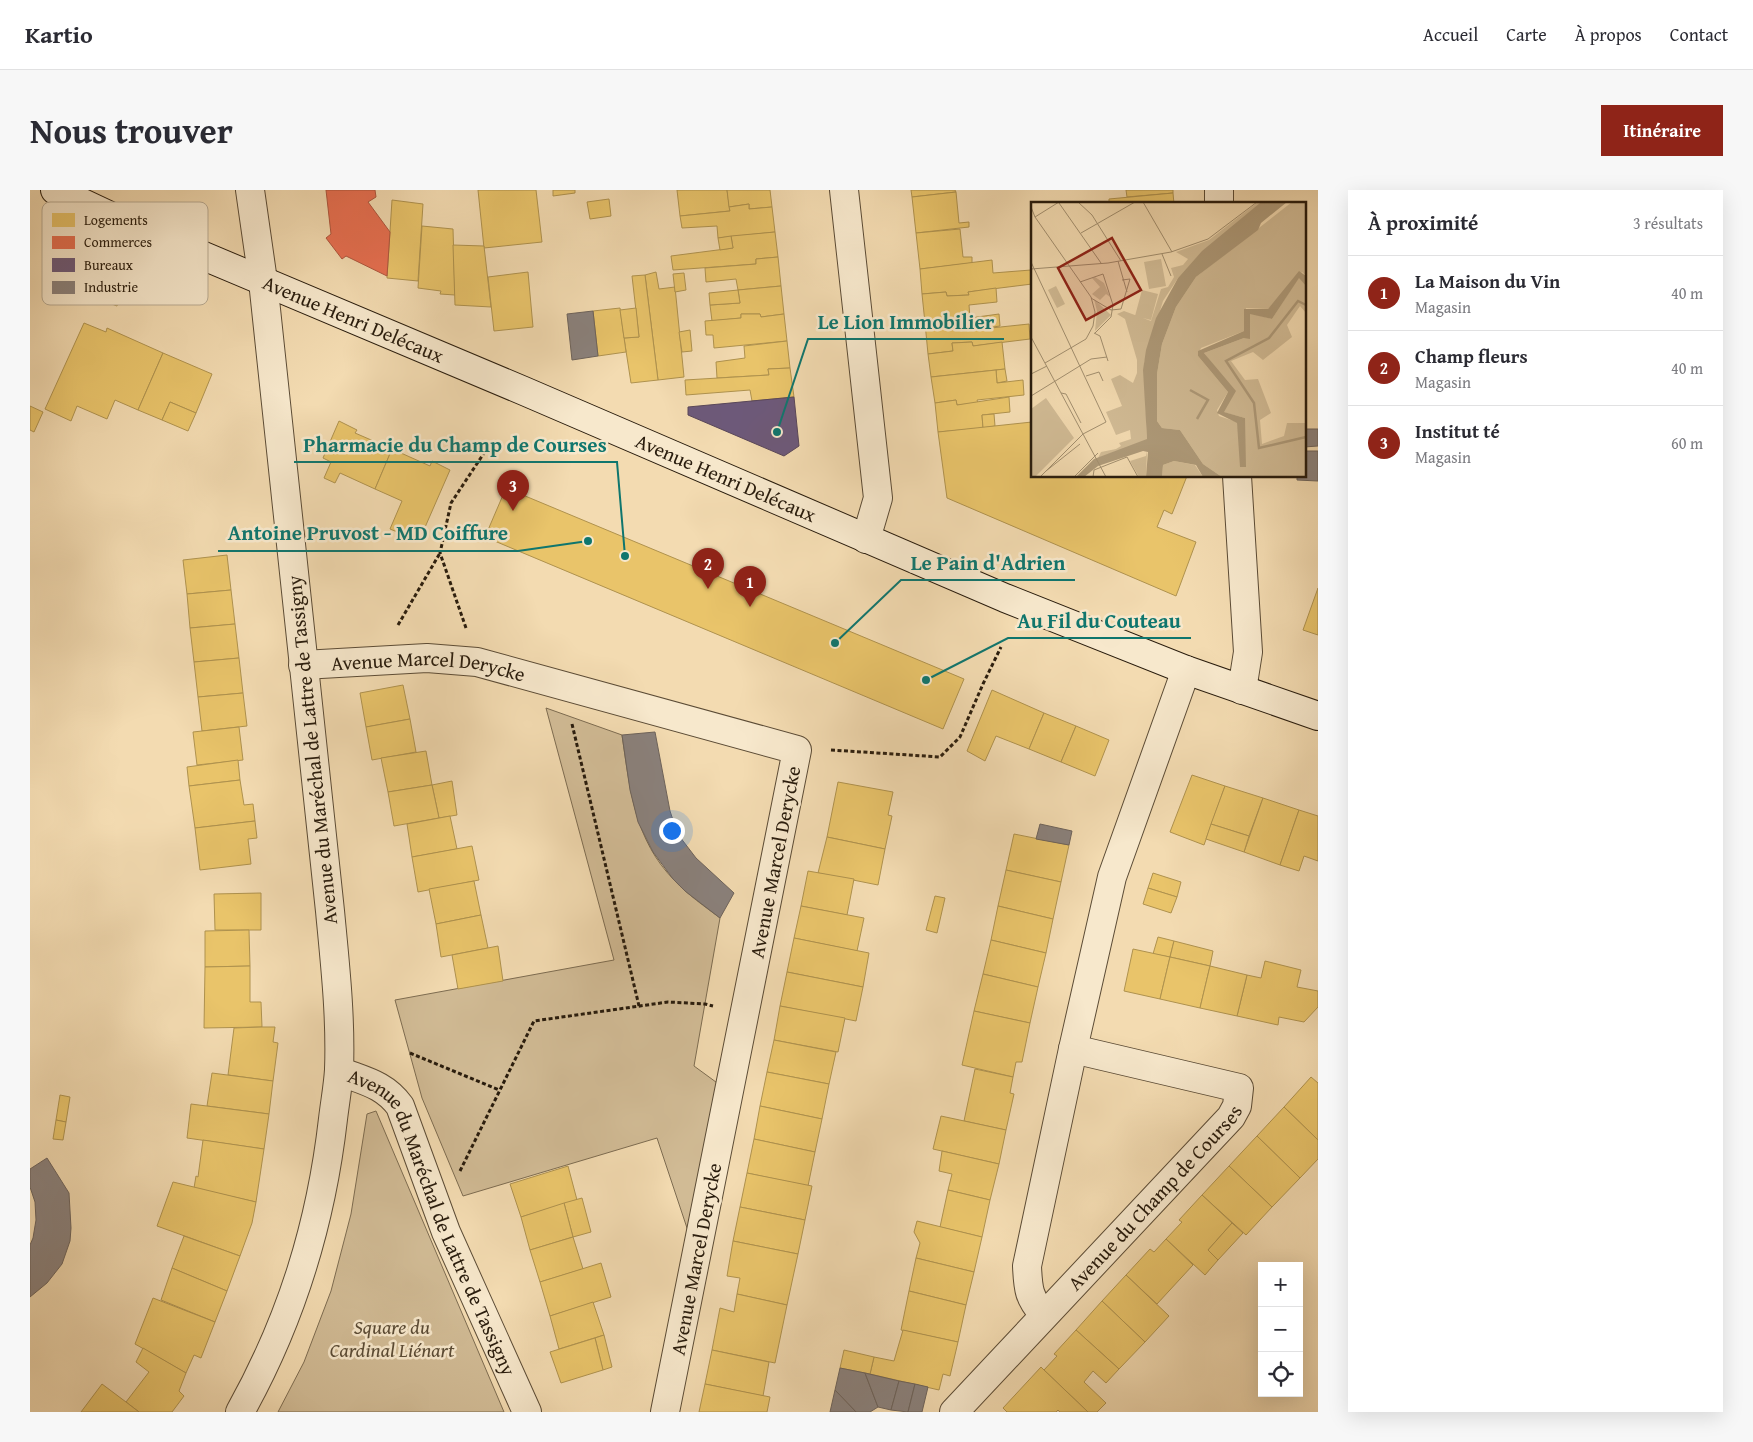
<!DOCTYPE html>
<html lang="fr">
<head>
<meta charset="utf-8">
<style>
  :root { --surface:#fff; --page:#f7f7f7; --text:#2b2b33; --muted:#7c7c81; --line:#e1e1e2; --accent:#8f2418 }
  body { margin:0; font-family:"Gentium Book Plus",serif; background:var(--page); color:var(--text) }
  .controls { position:absolute; right:15px; bottom:15px; display:grid; overflow:hidden; border-radius:0px; box-shadow:0 5px 20px #0002 }
  .controls button { width:45px; height:45px; display:grid; place-items:center; padding:0; border:0; border-bottom:1px solid var(--line); background:var(--surface); color:var(--text); font:25px sans-serif }
  .you { position:absolute; left:641px; top:640px; width:18px; height:18px; margin:-12px; border:4px solid #fff; border-radius:50%; background:#1a73e8; box-shadow:0 0 0 8px #1a73e833 }
  .badge { display:grid; place-items:center; width:32px; height:32px; border-radius:50%; background:var(--accent); color:#fff; font-size:16px; font-weight:700 }
  .pin { position:absolute; translate:-50% -41px; filter:drop-shadow(0 1px 2px #0008) }
  .pin::after { content:''; position:absolute; top:26px; width:18px; height:15px; background:inherit; clip-path:polygon(0 0,100% 0,50% 100%) }
  .list { margin:0; padding:0; list-style:none }
  h2 { display:flex; justify-content:space-between; align-items:center; height:65px; margin:0; padding:0 20px; font-size:21px }
  h2 small { font-size:16px; font-weight:400; color:var(--muted) }
  .list li { display:grid; grid-template-columns:32px 1fr auto; gap:15px; align-items:center; box-sizing:border-box; height:75px; padding:0 20px; border-top:1px solid var(--line) }
  .list b { display:block; font-size:19px; white-space:nowrap }
  .list p { margin:0; font-size:16px; white-space:nowrap; color:var(--muted) }
  .list em { font-size:16px; font-style:normal; color:var(--muted) }
  .icon { flex:none; width:28px; height:28px; fill:none; stroke:currentColor; stroke-width:2; stroke-linecap:round; stroke-linejoin:round }
  .map { position:relative; flex:none; width:1288px; height:1222px; overflow:hidden; border-radius:0px }
  header { display:flex; align-items:center; gap:30px; box-sizing:border-box; height:70px; padding:0 25px; background:var(--surface); border-bottom:1px solid var(--line) }
  header strong { font-size:24px }
  nav { display:flex; gap:28px; margin-inline-start:auto; font-size:18px }
  .intro { display:flex; align-items:center; justify-content:space-between; box-sizing:border-box; height:120px; padding:0 30px }
  h1 { margin:0; font-size:35px }
  .button { padding:12px 22px; border-radius:0px; background:var(--accent); color:#fff; font-size:18px; font-weight:700 }
  main { display:flex; gap:30px; padding:0 30px }
  aside { flex:1; background:var(--surface); border-radius:0px; box-shadow:0 5px 20px #0002 }
  .map>svg:first-child { display:block }
  .green { fill:#d1bb95; stroke:#7d6c51 }
  .homes { fill:#e9c46a; stroke:#af924e }
  .shops { fill:#e76f51; stroke:#ae563d }
  .offices { fill:#6d597a; stroke:#594759 }
  .industry { fill:#8a817c; stroke:#6d635b }
  .lines { fill:none; stroke-linecap:round; stroke-linejoin:round }
  .street-casing { stroke:#5c4c36; stroke-width:30 }
  .secondary-casing { stroke:#291c0d; stroke-width:30 }
  .path { stroke:#291c0d; stroke-width:3; stroke-dasharray:4 2.5; stroke-linecap:butt }
  .street { stroke:#f7e8cc; stroke-width:28 }
  .secondary { stroke:#f7e8cc; stroke-width:28 }
  .labels { text-anchor:middle; stroke-width:5; stroke-linejoin:round; paint-order:stroke }
  .street-label { font-size:20px; fill:#291c0d; stroke:#f7e8cc }
  .park-label { font-size:20px; font-style:italic; fill:#5b4c36; stroke:#f7e8cc }
  .inset-river { fill:none; stroke:#ae9a79; stroke-width:2.5 }
  .inset-road { fill:none; stroke:#a28f6f; stroke-width:1 }
  .view { fill:#8f2418; fill-opacity:0.15; stroke:#8f2418; stroke-width:2.5 }
  .inset-edge { fill:none; stroke:#291c0d; stroke-width:2.5 }
  .key { fill:#f7e8cc; stroke:#b9ab93; stroke-width:1 }
  .key-label { font-size:14px; fill:#291c0d }
  .leader { fill:none; stroke:#0f766e; stroke-width:2 }
  .callout-dot { fill:#0f766e; stroke:#f7e8cc; stroke-width:2 }
  .callout-label { font-size:21px; text-anchor:middle; font-weight:bold; fill:#0f766e; stroke:#f7e8cc; stroke-width:5; stroke-linejoin:round; paint-order:stroke }
</style>
</head>
<body>
<header>
<strong>Kartio</strong>
<nav><a>Accueil</a><a>Carte</a><a>À propos</a><a>Contact</a></nav>
</header>
<div class="intro"><h1>Nous trouver</h1><a class="button">Itinéraire</a></div>
<main>
<div class="map">
<svg width="1288" height="1222" viewBox="0 0 1288 1222">
  <rect width="100%" height="100%" fill="#f3dbb1"/>
  <filter id="stains"><feTurbulence type="fractalNoise" baseFrequency=".004" numOctaves="4"/><feColorMatrix values="0 0 0 0 .2 0 0 0 0 .09 0 0 0 0 .02 0 0 0 .5 -.17"/></filter>
  <radialGradient id="worn" r=".72"><stop offset=".6" stop-color="#630" stop-opacity="0"/><stop offset="1" stop-color="#630" stop-opacity=".3"/></radialGradient>
  <g class="green">
    <path d="M 516,518 L 592,545 C 600,599 604,650 645,691 C 658,705 674,716 690,728 L 664,876 L 690,895 L 663,1056 L 627,948 L 433,1006 L 392,908 L 365,810 L 584,770 Z"/>
    <polygon points="346,921 474,1222 248,1222 274,1172 301,1101 321,1024 337,924"/>
  </g>
  <g class="homes">
    <polygon points="448,0 506,0 512,52 454,58"/>
    <polygon points="523,0 545,0 545,3 523,6"/>
    <polygon points="647,0 697,0 700,21 650,26"/>
    <polygon points="697,0 740,0 742,17 719,19 719,14 699,17"/>
    <polygon points="881,0 925,0 926,2 882,7"/>
    <polygon points="1096,0 1143,0 1143,3 1097,7"/>
    <polygon points="926,2 929,33 939,32 939,37 886,43 882,7"/>
    <polygon points="1143,3 1144,14 1079,14 1079,9"/>
    <polygon points="579,9 581,26 560,29 557,12"/>
    <polygon points="362,10 393,14 388,91 357,88"/>
    <polygon points="719,14 719,19 742,17 745,42 688,48 687,36 652,38 650,26 700,21 699,17"/>
    <polygon points="392,36 423,39 425,105 410,104 411,101 388,98"/>
    <polygon points="930,39 933,67 942,67 942,73 890,79 886,43"/>
    <polygon points="745,42 748,67 726,69 726,74 643,80 641,66 703,58 701,46"/>
    <polygon points="701,46 703,58 690,60 688,48"/>
    <polygon points="423,55 454,56 461,117 425,115"/>
    <polygon points="748,67 751,96 708,100 706,89 676,92 675,78 726,74 726,69"/>
    <polygon points="962,70 963,83 1001,80 1002,94 938,102 939,105 917,106 916,102 892,104 890,79"/>
    <polygon points="498,82 503,137 464,141 458,87"/>
    <polygon points="626,82 629,99 645,97 654,187 628,190 615,85"/>
    <polygon points="654,83 656,100 645,102 643,84"/>
    <polygon points="76,85 96,94 87,116 66,108"/>
    <polygon points="615,85 628,190 601,193 594,148 609,147 602,86"/>
    <polygon points="751,96 754,124 731,127 730,124 711,124 711,128 682,131 680,115 710,113 708,100"/>
    <polygon points="966,98 967,112 939,115 940,128 895,133 892,104 916,102 917,106 939,105 938,102"/>
    <polygon points="708,100 710,113 680,115 679,103"/>
    <polygon points="590,118 596,162 568,166 563,121"/>
    <polygon points="606,118 609,147 594,148 590,120"/>
    <polygon points="711,124 730,124 731,127 754,124 757,151 684,158 683,145 676,145 675,131 711,128"/>
    <polygon points="969,124 970,136 942,140 940,128"/>
    <polygon points="940,128 942,140 999,134 1000,149 943,156 942,152 922,153 923,161 898,164 895,133"/>
    <polygon points="54,133 76,142 77,138 133,163 108,220 85,210 77,229 47,216 41,231 15,219"/>
    <polygon points="660,140 662,161 652,162 649,142"/>
    <polygon points="757,151 760,178 738,179 739,185 687,188 686,172 715,168 714,156"/>
    <polygon points="942,152 943,156 972,152 975,179 901,187 898,164 923,161 922,153"/>
    <polygon points="133,163 182,184 166,223 140,212 132,230 108,220"/>
    <polygon points="760,178 764,207 722,211 720,200 656,205 655,190 739,185 738,179"/>
    <polygon points="975,179 977,191 967,193 966,180"/>
    <polygon points="966,180 967,193 993,190 994,205 947,210 948,213 927,215 926,210 905,213 901,187"/>
    <polygon points="979,207 980,222 952,225 953,238 908,242 905,213 926,210 927,215"/>
    <polygon points="140,212 166,223 158,241 132,230"/>
    <polygon points="0,216 13,222 4,242 0,240"/>
    <polygon points="964,224 965,236 953,238 952,225"/>
    <polygon points="309,231 327,240 325,243 362,259 345,299 310,283 305,293 294,288 301,272 293,268"/>
    <polygon points="1002,232 1002,286 1157,286 1142,324 1134,320 1127,337 1166,352 1146,406 917,308 908,242"/>
    <polygon points="362,259 400,276 402,271 420,280 389,351 360,339 372,311 345,299"/>
    <polygon points="476,298 934,489 913,539 455,347"/>
    <polygon points="197,365 201,400 157,404 153,370"/>
    <polygon points="1288,398 1288,445 1273,440"/>
    <polygon points="201,400 205,434 160,438 157,404"/>
    <polygon points="205,434 209,468 164,472 160,438"/>
    <polygon points="209,468 213,503 168,507 164,472"/>
    <polygon points="373,495 380,529 336,537 330,503"/>
    <polygon points="962,500 1014,523 999,559 966,546 955,571 937,561"/>
    <polygon points="213,503 217,536 172,541 168,507"/>
    <polygon points="1014,523 1046,536 1031,572 999,559"/>
    <polygon points="380,529 386,562 342,570 336,537"/>
    <polygon points="1046,536 1079,550 1065,586 1031,572"/>
    <polygon points="209,537 213,570 167,575 163,542"/>
    <polygon points="396,561 402,595 358,602 351,568"/>
    <polygon points="208,570 210,590 159,596 157,577"/>
    <polygon points="1162,585 1195,596 1174,655 1140,642"/>
    <polygon points="210,590 214,615 223,614 225,631 165,638 159,596"/>
    <polygon points="422,591 427,625 409,628 402,595"/>
    <polygon points="808,592 863,602 858,625 862,626 855,659 797,647"/>
    <polygon points="402,595 409,628 364,636 358,602"/>
    <polygon points="1195,596 1233,608 1219,646 1181,634"/>
    <polygon points="1233,608 1269,620 1250,675 1214,662"/>
    <polygon points="1269,620 1288,626 1288,671 1274,666 1269,681 1250,675"/>
    <polygon points="420,626 427,659 382,667 377,634"/>
    <polygon points="225,631 227,648 218,649 221,674 170,680 165,638"/>
    <polygon points="1181,634 1219,646 1214,662 1176,649"/>
    <polygon points="984,644 1039,655 1031,692 976,680"/>
    <polygon points="797,647 855,659 848,695 788,683"/>
    <polygon points="442,656 449,690 388,702 382,667"/>
    <polygon points="976,680 1031,692 1023,729 968,716"/>
    <polygon points="778,681 824,689 817,725 771,716"/>
    <polygon points="1123,683 1151,692 1147,707 1118,698"/>
    <polygon points="444,691 451,725 406,734 399,699"/>
    <polygon points="1118,698 1147,707 1141,723 1113,714"/>
    <polygon points="231,703 231,740 185,740 184,704"/>
    <polygon points="905,706 915,708 907,743 896,740"/>
    <polygon points="771,716 834,728 827,761 764,748"/>
    <polygon points="968,716 1023,729 1016,763 961,750"/>
    <polygon points="451,725 458,758 411,767 406,734"/>
    <polygon points="219,740 220,776 175,777 175,741"/>
    <polygon points="1128,747 1144,751 1140,767 1123,764"/>
    <polygon points="764,748 839,763 833,797 757,782"/>
    <polygon points="961,750 1016,763 1008,797 953,784"/>
    <polygon points="1144,751 1183,761 1180,776 1140,767"/>
    <polygon points="468,756 473,791 428,799 422,765"/>
    <polygon points="1103,759 1140,767 1130,809 1094,801"/>
    <polygon points="1140,767 1180,776 1170,818 1130,809"/>
    <polygon points="1235,771 1271,780 1267,797 1288,801 1288,817 1274,832 1249,827 1248,835 1207,826 1217,785 1231,788"/>
    <polygon points="220,776 220,812 231,812 232,837 174,838 175,777"/>
    <polygon points="1180,776 1217,785 1207,826 1170,818"/>
    <polygon points="757,782 833,797 826,831 750,816"/>
    <polygon points="953,784 1008,797 1000,833 944,821"/>
    <polygon points="750,816 815,828 808,862 744,850"/>
    <polygon points="944,821 1000,833 992,872 986,872 983,887 932,875"/>
    <polygon points="232,837 245,837 243,852 248,853 243,891 198,885 204,838"/>
    <polygon points="744,850 806,862 799,894 737,882"/>
    <polygon points="945,879 983,887 980,903 984,904 976,940 934,931"/>
    <polygon points="737,882 799,894 792,929 730,916"/>
    <polygon points="182,883 243,891 239,924 177,916"/>
    <polygon points="1281,887 1288,893 1288,950 1254,917"/>
    <polygon points="30,905 40,907 36,932 26,930"/>
    <polygon points="161,914 239,924 234,959 157,948"/>
    <polygon points="730,916 792,929 785,962 724,949"/>
    <polygon points="1254,917 1288,950 1288,969 1270,988 1227,946"/>
    <polygon points="911,926 976,940 969,974 903,959"/>
    <polygon points="26,930 36,932 33,950 23,949"/>
    <polygon points="1227,946 1270,988 1242,1017 1199,976"/>
    <polygon points="724,949 785,962 778,996 717,983"/>
    <polygon points="173,950 234,959 226,1012 164,998 166,986 168,987"/>
    <polygon points="912,961 969,974 960,1010 918,1000 922,984 909,981"/>
    <polygon points="538,976 547,1010 491,1027 480,994"/>
    <polygon points="1199,976 1242,1017 1216,1045 1172,1005"/>
    <polygon points="717,983 782,996 775,1030 710,1017"/>
    <polygon points="143,992 226,1012 222,1033 210,1066 127,1036"/>
    <polygon points="918,1000 960,1010 952,1047 910,1037"/>
    <polygon points="1172,1005 1202,1033 1178,1060 1188,1070 1175,1085 1136,1049 1152,1032 1149,1030"/>
    <polygon points="552,1008 561,1042 543,1047 534,1013"/>
    <polygon points="534,1013 543,1047 500,1060 491,1027"/>
    <polygon points="710,1017 775,1030 768,1064 703,1051"/>
    <polygon points="887,1031 952,1047 944,1082 886,1068 890,1053 884,1042"/>
    <polygon points="1202,1033 1213,1043 1188,1070 1178,1060"/>
    <polygon points="154,1046 210,1066 197,1101 142,1078"/>
    <polygon points="543,1047 553,1079 510,1092 500,1060"/>
    <polygon points="1136,1049 1163,1075 1127,1114 1096,1085 1120,1059 1124,1062"/>
    <polygon points="703,1051 768,1064 757,1115 707,1104 710,1088 697,1086"/>
    <polygon points="886,1068 944,1082 936,1115 879,1101"/>
    <polygon points="571,1073 581,1107 520,1126 510,1092"/>
    <polygon points="142,1078 197,1101 185,1132 131,1110"/>
    <polygon points="1096,1085 1139,1126 1115,1152 1072,1111"/>
    <polygon points="879,1101 936,1115 928,1152 871,1140"/>
    <polygon points="707,1104 757,1115 745,1173 682,1160 690,1118 704,1122"/>
    <polygon points="123,1108 185,1132 171,1168 164,1165 156,1183 105,1154"/>
    <polygon points="1072,1111 1115,1152 1089,1179 1046,1140"/>
    <polygon points="563,1112 574,1145 529,1159 520,1126"/>
    <polygon points="873,1140 928,1152 920,1186 913,1184 909,1200 840,1184 844,1167 864,1171"/>
    <polygon points="1046,1140 1089,1179 1076,1193 1063,1181 1054,1192 1076,1213 1067,1222 1058,1222 1014,1180 1027,1166 1024,1164"/>
    <polygon points="574,1145 582,1177 573,1180 565,1148"/>
    <polygon points="565,1148 573,1180 531,1193 520,1162"/>
    <polygon points="113,1158 156,1183 149,1201 154,1206 142,1222 109,1222 96,1212 119,1182 106,1172"/>
    <polygon points="682,1160 739,1172 733,1206 675,1194"/>
    <polygon points="814,1160 844,1167 840,1184 810,1178"/>
    <polygon points="1011,1177 1014,1180 1058,1222 1030,1222 1028,1220 1026,1222 977,1222 973,1218"/>
    <polygon points="72,1194 96,1212 109,1222 51,1222"/>
    <polygon points="675,1194 740,1207 737,1222 669,1222"/>
  </g>
  <polygon class="shops" points="296,0 345,0 346,7 338,12 360,42 357,86 316,66 312,69 296,48 301,44"/>
  <polygon class="offices" points="764,207 769,256 754,266 658,225 658,217"/>
  <g class="industry">
    <polygon points="563,121 568,166 542,170 537,124"/>
    <polygon points="1274,239 1288,239 1288,256 1274,257"/>
    <polygon points="1274,261 1288,261 1288,291 1267,290 1267,286 1274,286"/>
    <polygon points="625,542 640,621 646,639 650,647 666,668 704,703 690,728 655,701 643,689 623,662 608,632 600,600 592,545"/>
    <polygon points="1010,634 1042,641 1039,655 1006,649"/>
    <polygon points="17,968 39,1003 41,1038 40,1051 32,1074 17,1093 0,1107 0,1055 3,1048 6,1030 5,1012 0,997 0,979"/>
    <polygon points="810,1178 835,1183 848,1217 840,1222 826,1222 805,1200"/>
    <polygon points="835,1183 869,1191 861,1220 848,1217"/>
    <polygon points="869,1191 885,1194 878,1222 861,1220"/>
    <polygon points="885,1194 898,1197 892,1222 878,1222"/>
    <polygon points="805,1200 826,1222 800,1222"/>
  </g>
  <g class="lines">
    <g class="street-casing">
      <g id="street">
        <polyline points="814,0 848,308 836,349"/>
        <polyline points="1189,0 1189,14"/>
        <polyline points="1207,286 1218,462 1212,500"/>
        <path id="s1" d="M 273,475 L 397,468 L 447,472 L 767,560 L 635,1222"/>
        <path id="s2" d="M 309,881 C 334,891 354,894 370,916 L 416,1042 L 497,1222"/>
        <path d="M 1014,1125 C 999,1108 998,1100 997,1076 L 1043,859 L 1082,687 L 1156,480"/>
        <path d="M 210,1222 C 262,1129 291,1034 303,929 C 305,912 308,896 309,880 C 311,827 305,774 300,721 L 233,91 L 220,0"/>
        <path id="s3" d="M 924,1222 L 1201,927 L 1207,916 L 1209,898 L 1043,859"/>
      </g>
    </g>
    <g class="secondary-casing">
      <g id="secondary">
        <path id="s4" d="M 25,0 L 93,32 L 494,201 L 975,408 L 1156,480 L 1288,526"/>
      </g>
    </g>
    <g class="path">
      <polyline points="368,435 410,363"/>
      <polyline points="436,438 410,363 421,313 456,260"/>
      <polyline points="542,534 609,816"/>
      <polyline points="801,560 910,567 930,547 953,494 971,457"/>
      <polyline points="380,863 469,900"/>
      <polyline points="430,981 504,831 638,812 675,814 683,816"/>
    </g>
    <use href="#street" class="street"/>
    <use href="#secondary" class="secondary"/>
  </g>
  <g class="labels">
    <g class="street-label">
      <text dy="7" stroke="none"><textPath href="#s4" startOffset="325">Avenue Henri Delécaux</textPath></text>
      <text dy="7" stroke="none"><textPath href="#s4" startOffset="730">Avenue Henri Delécaux</textPath></text>
      <text dy="7" stroke="none"><textPath href="#s1" startOffset="126">Avenue Marcel Derycke</textPath></text>
      <text transform="translate(282 560) rotate(-96)" y="7">Avenue du Maréchal de Lattre de Tassigny</text>
      <text transform="translate(745 672) rotate(-79)" y="7">Avenue Marcel Derycke</text>
      <text dy="7" stroke="none"><textPath href="#s3" startOffset="294">Avenue du Champ de Courses</textPath></text>
      <text dy="7" stroke="none"><textPath href="#s2" startOffset="186">Avenue du Maréchal de Lattre de Tassigny</textPath></text>
      <text transform="translate(666 1069) rotate(-79)" y="7">Avenue Marcel Derycke</text>
    </g>
    <g class="park-label">
      <text x="362" y="1144">Square du<tspan x="362" dy="23">Cardinal Liénart</tspan></text>
    </g>
  </g>
  <g transform="translate(1001 12)">
    <rect width="275" height="275" fill="#f3dbb1"/>
    <path d="M 227,0 L 231,0 L 166,55 L 147,76 L 132,99 L 113,161 L 116,238 L 67,256 L 70,250 L 85,247 L 90,244 L 88,241 L 100,237 L 99,228 L 85,233 L 75,210 L 91,204 L 80,177 L 89,173 L 102,181 L 106,171 L 106,158 L 94,117 L 86,112 L 93,109 L 120,119 L 130,87 L 137,85 L 143,75 L 140,66 L 152,63 L 157,57 L 145,50 L 178,38 ZM 261,0 L 275,0 L 275,74 L 271,70 L 237,107 L 215,106 L 213,129 L 170,146 L 167,154 L 197,190 L 186,208 L 188,214 L 206,220 L 207,226 L 214,216 L 192,210 L 200,187 L 173,151 L 213,136 L 219,111 L 241,117 L 268,75 L 275,84 L 275,111 L 269,104 L 256,123 L 261,135 L 232,158 L 222,150 L 200,159 L 214,178 L 227,177 L 240,211 L 229,218 L 231,242 L 253,234 L 256,221 L 275,221 L 275,275 L 191,275 L 172,262 L 149,228 L 131,226 L 126,219 L 126,172 L 131,142 L 145,105 L 165,75 ZM 130,57 L 135,84 L 118,87 L 113,60 ZM 64,75 L 73,81 L 79,95 L 75,92 L 69,98 L 61,92 L 69,85 L 61,76 ZM 25,84 L 34,102 L 26,106 L 17,88 ZM 111,88 L 127,92 L 120,118 L 104,114 ZM 63,97 L 80,113 L 64,129 L 66,109 ZM 15,196 L 43,236 L 4,275 L 0,275 L 0,207 ZM 116,249 L 115,275 L 108,275 L 99,259 L 115,254 ZM 143,259 L 164,263 L 172,275 L 131,275 L 132,263 Z" fill="#d1bb95"/>
    <path d="M 256,0 L 230,21 L 227,28 L 165,75 L 145,105 L 131,142 L 126,172 L 126,219 L 131,226 L 149,228 L 172,262 L 191,275 L 172,275 L 165,263 L 143,259 L 132,263 L 131,275 L 115,275 L 117,250 L 112,249 L 67,264 L 53,275 L 45,275 L 63,257 L 116,237 L 112,168 L 115,148 L 125,116 L 147,76 L 171,49 L 229,1 ZM 268,69 L 275,74 L 275,84 L 268,76 L 241,117 L 219,112 L 219,137 L 213,136 L 173,151 L 205,189 L 193,210 L 214,216 L 215,265 L 209,265 L 206,221 L 186,211 L 197,190 L 167,154 L 167,149 L 213,129 L 213,107 L 237,107 Z" fill="#ae9a79"/>
    <path class="inset-river" d="M 275,103 L 267,99 L 238,136 L 195,159 L 223,201 L 228,246 L 275,235M 159,188 L 177,198 L 166,217"/>
    <path class="inset-road" d="M 47,0 L 61,13 L 90,59M 112,0 L 141,50M 28,1 L 70,61M 0,5 L 4,15 L 60,95 L 64,110 L 62,124 L 55,137 L 14,161M 4,15 L 28,0M 50,31 L 104,0M 131,52 L 140,74M 87,59 L 96,90M 0,60 L 75,220 L 52,232 L 9,275M 0,67 L 77,61 L 140,50 L 177,37 L 226,0M 49,80 L 72,72 L 82,103 L 80,115 L 64,131M 60,96 L 80,108 L 90,107 L 99,77 L 91,78M 63,131 L 69,134 L 77,159M 0,135 L 75,275M 0,172 L 16,164M 55,174 L 68,170 L 72,179M 30,191 L 35,192 L 50,221M 0,194 L 60,157 L 76,155M 15,269 L 49,242M 43,275 L 67,251M 62,275 L 63,268 L 96,255 L 107,275"/>
    <path class="view" d="M 81,36 L 110,88 L 55,118 L 27,66 Z"/>
    <rect width="275" height="275" class="inset-edge"/>
  </g>
  <rect x="12" y="12" width="166" height="103" rx="8" class="key"/>
  <rect x="22" y="23" width="23" height="14" fill="#e9c46a"/>
  <rect x="22" y="46" width="23" height="13" fill="#e76f51"/>
  <rect x="22" y="68" width="23" height="14" fill="#6d597a"/>
  <rect x="22" y="91" width="23" height="13" fill="#8a817c"/>
  <g class="key-label">
    <text x="54" y="35">Logements</text>
    <text x="54" y="57">Commerces</text>
    <text x="54" y="80">Bureaux</text>
    <text x="54" y="102">Industrie</text>
  </g>
  <path class="leader" d="M747 242L778 149H974M595 366L587 272H264M558 351L488 361H188M805 453L871 390H1045M896 490L978 448H1161"/>
  <g class="callout-dot">
    <circle cx="747" cy="242" r="5"/>
    <circle cx="595" cy="366" r="5"/>
    <circle cx="558" cy="351" r="5"/>
    <circle cx="805" cy="453" r="5"/>
    <circle cx="896" cy="490" r="5"/>
  </g>
  <g class="callout-label">
    <text x="876" y="139">Le Lion Immobilier</text>
    <text x="425" y="262">Pharmacie du Champ de Courses</text>
    <text x="338" y="350">Antoine Pruvost - MD Coiffure</text>
    <text x="958" y="380">Le Pain d'Adrien</text>
    <text x="1069" y="438">Au Fil du Couteau</text>
  </g>
  <rect width="100%" height="100%" filter="url(#stains)"/>
  <rect width="100%" height="100%" fill="url(#worn)"/>
</svg>
<div class="controls">
<button>+</button>
<button>−</button>
<button><svg class="icon" aria-label="locate" viewBox="0 0 24 24"><circle cx="12" cy="12" r="6"/><path d="M12 2v4M12 18v4M2 12h4M18 12h4"/></svg></button>
</div>
<div class="you"></div>
<div class="pin badge" style="left:720px;top:417px">1</div>
<div class="pin badge" style="left:678px;top:399px">2</div>
<div class="pin badge" style="left:483px;top:321px">3</div>
</div>
<aside>
<h2>À proximité<small>3 résultats</small></h2>
<ul class="list">
<li><span class="badge">1</span><div><b>La Maison du Vin</b><p>Magasin</p></div><em>40 m</em></li>
<li><span class="badge">2</span><div><b>Champ fleurs</b><p>Magasin</p></div><em>40 m</em></li>
<li><span class="badge">3</span><div><b>Institut té</b><p>Magasin</p></div><em>60 m</em></li>
</ul>
</aside>
</main>
</body>
</html>
